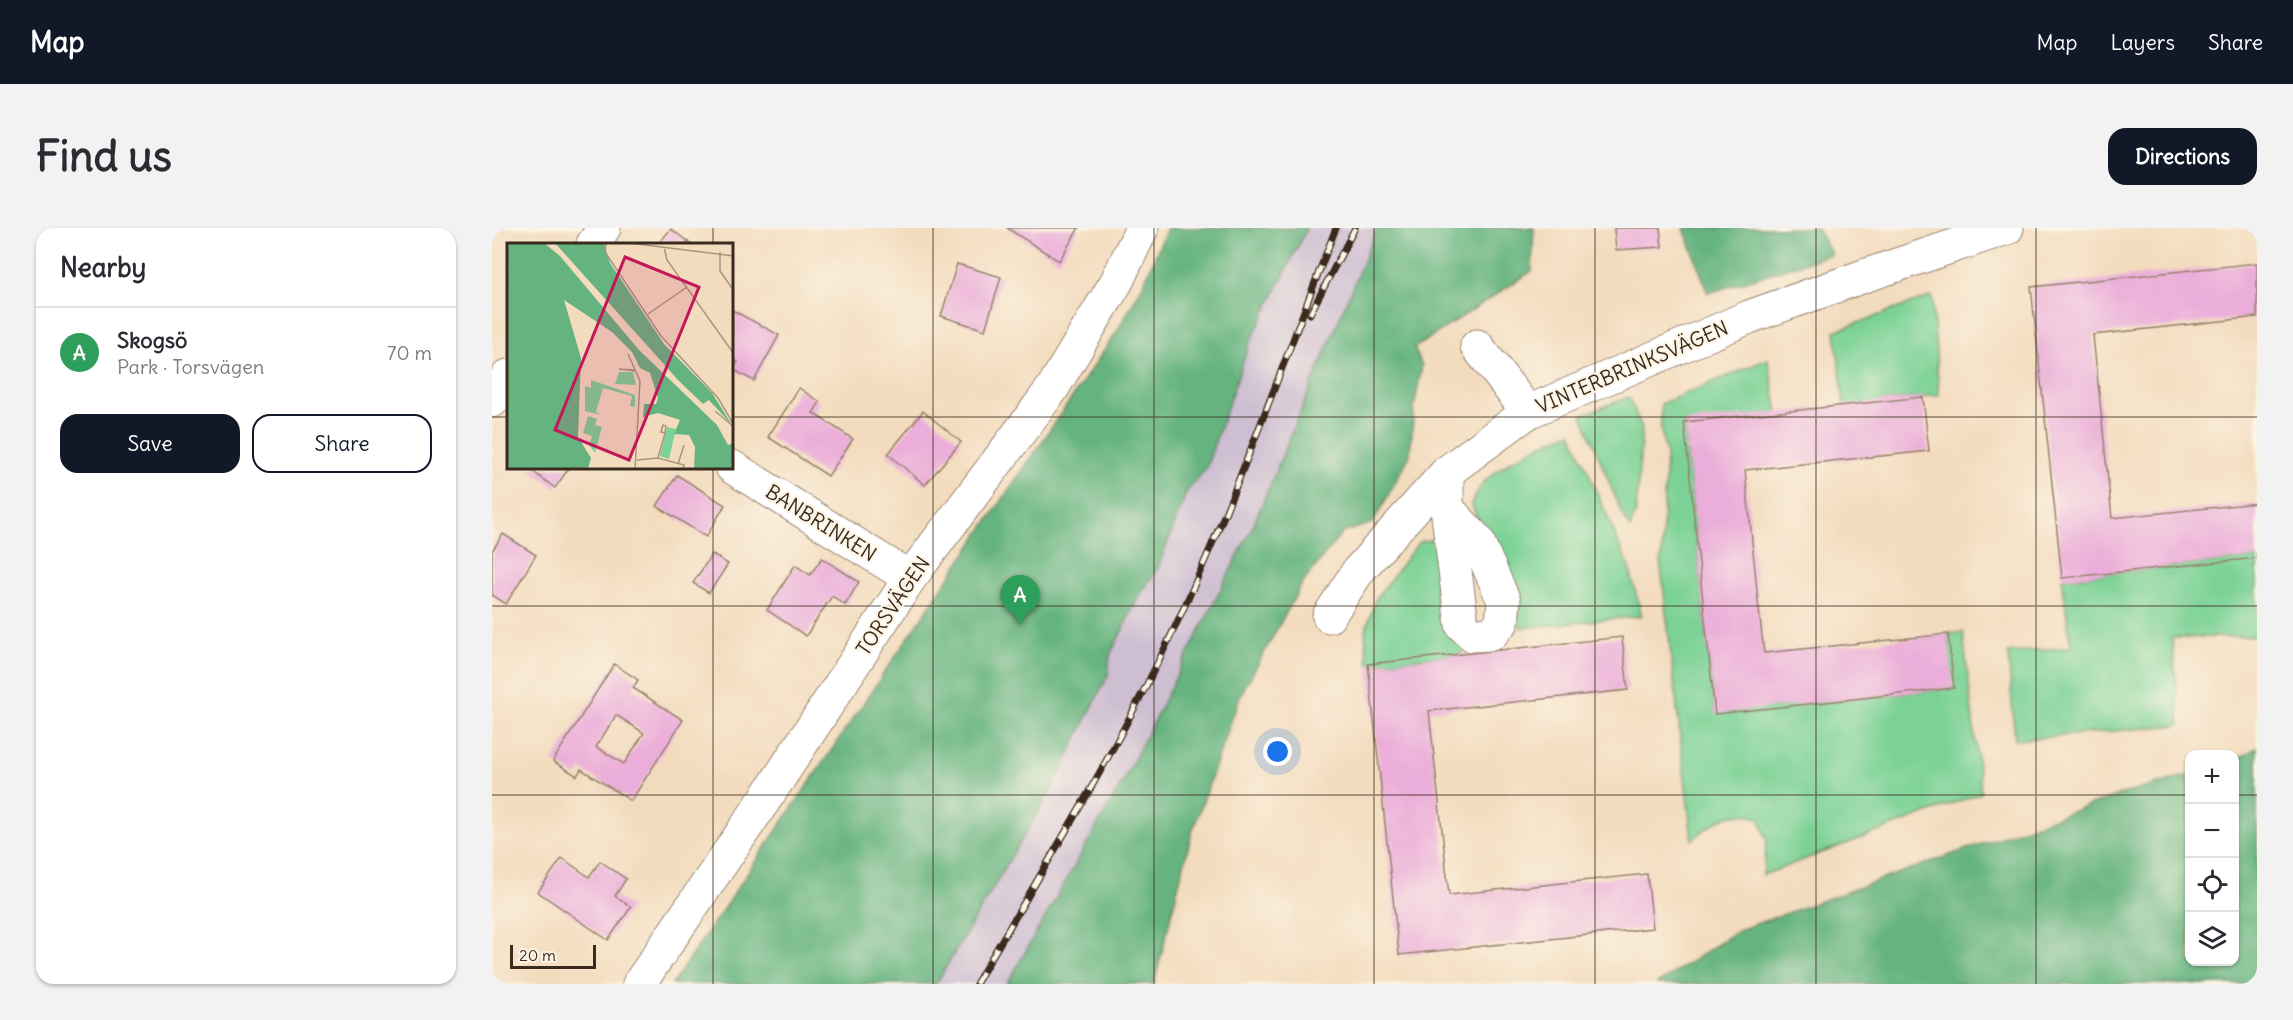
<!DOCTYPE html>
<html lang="en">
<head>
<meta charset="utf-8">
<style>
  :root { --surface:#fff; --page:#f2f2f3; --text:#2b2b33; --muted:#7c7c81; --line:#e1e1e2; --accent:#111827 }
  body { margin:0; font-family:Delius,sans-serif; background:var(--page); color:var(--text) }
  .controls { position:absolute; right:18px; bottom:18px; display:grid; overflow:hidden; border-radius:12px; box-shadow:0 2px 4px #0004 }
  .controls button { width:54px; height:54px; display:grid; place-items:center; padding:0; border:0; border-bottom:2px solid var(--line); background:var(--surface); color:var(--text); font:30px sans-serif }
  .scale { position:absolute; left:18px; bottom:15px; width:86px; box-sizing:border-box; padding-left:6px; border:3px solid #3b2a1e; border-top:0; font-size:16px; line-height:21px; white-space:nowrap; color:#3b2a1e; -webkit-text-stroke:4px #fcf5e5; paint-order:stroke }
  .you { position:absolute; left:786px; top:524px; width:21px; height:21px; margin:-15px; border:4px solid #fff; border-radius:50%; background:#1a73e8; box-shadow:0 0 0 9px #1a73e833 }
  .badge { display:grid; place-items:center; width:39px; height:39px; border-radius:50%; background:var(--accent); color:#fff; font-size:20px; font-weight:700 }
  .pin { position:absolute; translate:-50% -50px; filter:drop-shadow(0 2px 3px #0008) }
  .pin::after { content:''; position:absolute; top:32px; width:21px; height:18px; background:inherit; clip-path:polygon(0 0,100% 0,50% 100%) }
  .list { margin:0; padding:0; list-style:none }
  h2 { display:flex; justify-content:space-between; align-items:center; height:78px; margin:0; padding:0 24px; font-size:26px }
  h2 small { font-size:20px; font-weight:400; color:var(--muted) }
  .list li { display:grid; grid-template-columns:39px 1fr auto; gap:18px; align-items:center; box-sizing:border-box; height:90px; padding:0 24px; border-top:2px solid var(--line) }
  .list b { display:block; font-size:22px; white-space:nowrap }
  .list p { margin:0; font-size:20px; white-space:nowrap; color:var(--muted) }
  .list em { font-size:20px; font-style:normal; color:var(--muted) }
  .actions { display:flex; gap:12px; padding:18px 24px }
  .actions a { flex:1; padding:14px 0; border:2px solid var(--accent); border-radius:18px; text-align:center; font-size:21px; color:var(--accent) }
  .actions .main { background:var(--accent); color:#fff }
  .icon { flex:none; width:33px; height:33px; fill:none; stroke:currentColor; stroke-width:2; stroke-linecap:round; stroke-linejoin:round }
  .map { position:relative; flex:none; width:1765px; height:756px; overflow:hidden; border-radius:18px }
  header { display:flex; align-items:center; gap:36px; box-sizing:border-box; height:84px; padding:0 30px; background:var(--accent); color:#fff }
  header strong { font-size:28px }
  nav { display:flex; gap:33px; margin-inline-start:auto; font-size:21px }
  .intro { display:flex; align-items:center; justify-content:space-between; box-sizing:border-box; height:144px; padding:0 36px }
  h1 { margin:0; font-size:42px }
  .button { padding:15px 27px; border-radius:18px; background:var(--accent); color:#fff; font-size:21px; font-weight:700 }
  main { display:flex; gap:36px; padding:0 36px }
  aside { flex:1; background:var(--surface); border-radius:18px; box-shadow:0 2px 4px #0004 }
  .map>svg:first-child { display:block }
  .industrial { fill:#cebed2 }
  .green { fill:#7cd296; stroke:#5c7e5a; stroke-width:1.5 }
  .forest { fill:#65b47f; stroke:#506f4e; stroke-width:1.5 }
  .building { fill:#ebadd9; fill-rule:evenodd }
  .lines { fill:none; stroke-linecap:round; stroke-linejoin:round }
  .minor-casing { stroke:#97836e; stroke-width:35 }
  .minor { stroke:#fff; stroke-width:33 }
  .rail-casing { stroke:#3b2a1e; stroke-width:7 }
  .rail { stroke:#fcf5e5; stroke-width:4.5; stroke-dasharray:14; stroke-linecap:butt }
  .grid { fill:none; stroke:#3b2a1e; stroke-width:1.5; stroke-opacity:0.55 }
  .labels { text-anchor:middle; stroke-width:4.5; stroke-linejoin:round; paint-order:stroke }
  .street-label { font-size:20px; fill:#3b2a1e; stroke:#fcf5e5 }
  .inset-road { fill:none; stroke:#a9957e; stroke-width:1.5 }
  .view { fill:#c2185b; fill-opacity:0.15; stroke:#c2185b; stroke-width:3 }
  .inset-edge { fill:none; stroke:#3b2a1e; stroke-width:3 }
</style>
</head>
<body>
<header>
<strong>Map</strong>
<nav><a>Map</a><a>Layers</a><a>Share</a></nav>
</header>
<div class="intro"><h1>Find us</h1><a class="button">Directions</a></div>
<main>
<aside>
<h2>Nearby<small></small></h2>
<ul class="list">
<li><span class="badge" style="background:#2e9e5b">A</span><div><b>Skogsö</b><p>Park · Torsvägen</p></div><em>70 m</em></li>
</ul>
<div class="actions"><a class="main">Save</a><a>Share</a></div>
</aside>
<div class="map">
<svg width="1765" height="756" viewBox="0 0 1765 756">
  <rect width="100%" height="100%" fill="#fcf5e5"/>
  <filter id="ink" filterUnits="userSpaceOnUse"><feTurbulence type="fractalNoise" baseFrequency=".0167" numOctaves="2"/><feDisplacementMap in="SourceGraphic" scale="12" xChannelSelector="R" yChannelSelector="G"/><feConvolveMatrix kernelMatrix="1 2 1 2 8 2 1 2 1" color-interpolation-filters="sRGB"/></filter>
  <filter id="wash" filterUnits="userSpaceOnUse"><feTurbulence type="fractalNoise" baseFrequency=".008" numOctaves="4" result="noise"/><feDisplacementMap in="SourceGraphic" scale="24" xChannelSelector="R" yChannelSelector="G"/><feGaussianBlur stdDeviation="1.35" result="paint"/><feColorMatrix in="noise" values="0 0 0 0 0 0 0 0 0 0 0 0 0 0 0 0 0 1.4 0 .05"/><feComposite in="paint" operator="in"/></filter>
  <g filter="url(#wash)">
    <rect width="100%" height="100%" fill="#f3dcbe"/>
    <polygon class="industrial" points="815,0 885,0 760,300 632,551 515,756 444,756 559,562 616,447 618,427 647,368 666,340 695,263 714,240 756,119"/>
    <g class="green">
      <polygon points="1440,68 1447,167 1352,178 1343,103"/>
      <path d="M 1276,131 L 1286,185 L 1192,195 L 1223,485 L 1461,460 L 1456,406 L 1471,404 L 1489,565 L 1271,647 L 1275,613 L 1268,591 C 1241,578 1221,594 1200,612 L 1169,339 L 1174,226 L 1169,202 L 1169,176 Z"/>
      <polygon points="1137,169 1150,200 1144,283 1138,300 1129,284 1090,187"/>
      <path d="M 1079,204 L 1137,339 L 1150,388 L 1029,400 L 979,275 C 983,268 988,257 994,252 C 1018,230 1050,216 1079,204 Z"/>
      <polygon points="941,311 953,328 970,426 876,436 873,404 884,370 927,314"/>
      <polygon points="1765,330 1765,408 1680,410 1688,497 1523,512 1516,425 1579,419 1570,350"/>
    </g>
    <g class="forest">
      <polygon points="675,0 815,0 756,119 714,240 695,263 666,340 647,368 618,427 616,447 559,562 444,756 180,756 624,105 652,55"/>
      <polygon points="885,0 1042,0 1040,43 922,120 930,137 922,180 918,227 881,295 850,305 810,356 748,468 700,604 662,756 515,756 632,551 760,300"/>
      <polygon points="1192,0 1324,0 1340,26 1216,65"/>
      <polygon points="1765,519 1765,756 1165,756 1247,702 1624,568 1697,547 1698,734 1742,734 1743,533"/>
    </g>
    <g id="blocks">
      <g class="building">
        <polygon points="515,0 587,0 567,33"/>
        <polygon points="1122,0 1168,0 1170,19 1124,22"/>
        <polygon points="179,1 199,16 166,16"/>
        <polygon points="1765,35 1765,89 1601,107 1620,290 1765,275 1765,330 1570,350 1539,59"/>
        <polygon points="465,36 509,49 493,102 449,88"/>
        <polygon points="240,82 287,107 262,153 242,142 246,134 240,131"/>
        <polygon points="307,160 328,174 321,185 361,211 336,248 276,209"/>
        <polygon points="1431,169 1437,223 1253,242 1266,373 1272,425 1456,406 1462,460 1223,486 1192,194"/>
        <polygon points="431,183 469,214 433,257 396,226"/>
        <polygon points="36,240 77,240 63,260"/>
        <polygon points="185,247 233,277 214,309 165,278"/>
        <polygon points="11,306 44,327 14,376 0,367 0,323"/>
        <polygon points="220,326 236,336 217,365 201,355"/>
        <polygon points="330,330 367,354 353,377 340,368 314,408 275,382 303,337 318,347"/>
        <polygon points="1130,409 1136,462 937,483 957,667 1155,646 1161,700 907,727 876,436"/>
        <path d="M 122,436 L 146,452 L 141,460 L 191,492 L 139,573 L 89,541 L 85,548 L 61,533 ZM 124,487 L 152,505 L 132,536 L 104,519 Z"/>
        <polygon points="70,630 97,649 108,633 134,651 123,668 139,679 116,712 46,664"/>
      </g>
    </g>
  </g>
  <g filter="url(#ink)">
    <use href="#blocks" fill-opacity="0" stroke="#97836e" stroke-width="1.5"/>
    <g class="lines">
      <g class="minor-casing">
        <g id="minor">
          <polyline points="101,16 112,0"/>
          <polyline points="985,118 1036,184"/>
          <polyline points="0,173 16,148"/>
          <polyline points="240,239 418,350"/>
          <polyline points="955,244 955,280 970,397 981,407 999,406 1010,394 1012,373 985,312 955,280"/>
          <polyline points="837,388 866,343 955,244 1036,184 1257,89 1372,48 1515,0"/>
          <polyline points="147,756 282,558 418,350 560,161 625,53 650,0"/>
        </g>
      </g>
      <use href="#minor" class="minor"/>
      <g class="rail-casing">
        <g id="rail">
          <polyline points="818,86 863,0"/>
          <path d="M 484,756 C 547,648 612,544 667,432 C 736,293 787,145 844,0"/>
        </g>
      </g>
      <use href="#rail" class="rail"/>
    </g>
  </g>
  <path class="grid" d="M 221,0 L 221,16M 441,0 L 441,756M 662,0 L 662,756M 882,0 L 882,756M 1103,0 L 1103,756M 1324,0 L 1324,756M 1544,0 L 1544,756M 0,189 L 16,189M 240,189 L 1765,189M 221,240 L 221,756M 0,378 L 1765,378M 0,567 L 1698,567M 1742,567 L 1765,567"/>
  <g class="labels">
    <g class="street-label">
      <text transform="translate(1140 139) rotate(-23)" y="7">VINTERBRINKSVÄGEN</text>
      <text transform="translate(329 295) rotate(32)" y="7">BANBRINKEN</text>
      <text transform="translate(401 378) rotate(-56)" y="7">TORSVÄGEN</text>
    </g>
  </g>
  <g transform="translate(15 15)">
    <rect width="226" height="226" fill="#f3dcbe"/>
    <path d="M 112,129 L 126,129 L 129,142 L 108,141 ZM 84,137 L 128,152 L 128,164 L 123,163 L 125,153 L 96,145 L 89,169 L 94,172 L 78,168 L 78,143 L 84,145 ZM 81,173 L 90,176 L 88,182 L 95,184 L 88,210 L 82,202 L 85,193 L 76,190 ZM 160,184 L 169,186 L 162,216 L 153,213 Z" fill="#7cd296"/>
    <path d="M 0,0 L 37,0 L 53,13 L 132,107 L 210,182 L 221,202 L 226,200 L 226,226 L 187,226 L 188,204 L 182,192 L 167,191 L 173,177 L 151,170 L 136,174 L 137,161 L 149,161 L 151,155 L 143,130 L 133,125 L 125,109 L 105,89 L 57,57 L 74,115 L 71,194 L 84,215 L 81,226 L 0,226 ZM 48,0 L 97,0 L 103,20 L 157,101 L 205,150 L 225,182 L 202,157 L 196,161 L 172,138 Z" fill="#65b47f"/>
    <path class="inset-road" d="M 99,0 L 98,9 L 154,93 L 211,155 L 227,182M 122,0 L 227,13M 157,4 L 160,17 L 227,111M 213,9 L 213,28 L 227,48M 141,71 L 180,44M 121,111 L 133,138 L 128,227M 127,127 L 112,126 L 129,128M 208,168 L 227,184M 151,215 L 158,190 L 159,183 L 156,182 L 154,189 L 158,190M 130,217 L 151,215 L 177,222 L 176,227M 171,221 L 177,202"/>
    <path class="view" d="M 118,14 L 192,44 L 122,217 L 48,187 Z"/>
    <rect width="226" height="226" class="inset-edge"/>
  </g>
</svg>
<div class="controls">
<button>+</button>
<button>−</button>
<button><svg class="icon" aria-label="locate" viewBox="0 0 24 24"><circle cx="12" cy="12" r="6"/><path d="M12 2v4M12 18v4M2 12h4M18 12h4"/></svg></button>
<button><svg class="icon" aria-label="layers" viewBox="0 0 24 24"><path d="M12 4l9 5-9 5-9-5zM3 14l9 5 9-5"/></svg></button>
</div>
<div class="scale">20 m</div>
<div class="you"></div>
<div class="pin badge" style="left:528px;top:397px;background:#2e9e5b">A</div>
</div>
</main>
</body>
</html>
